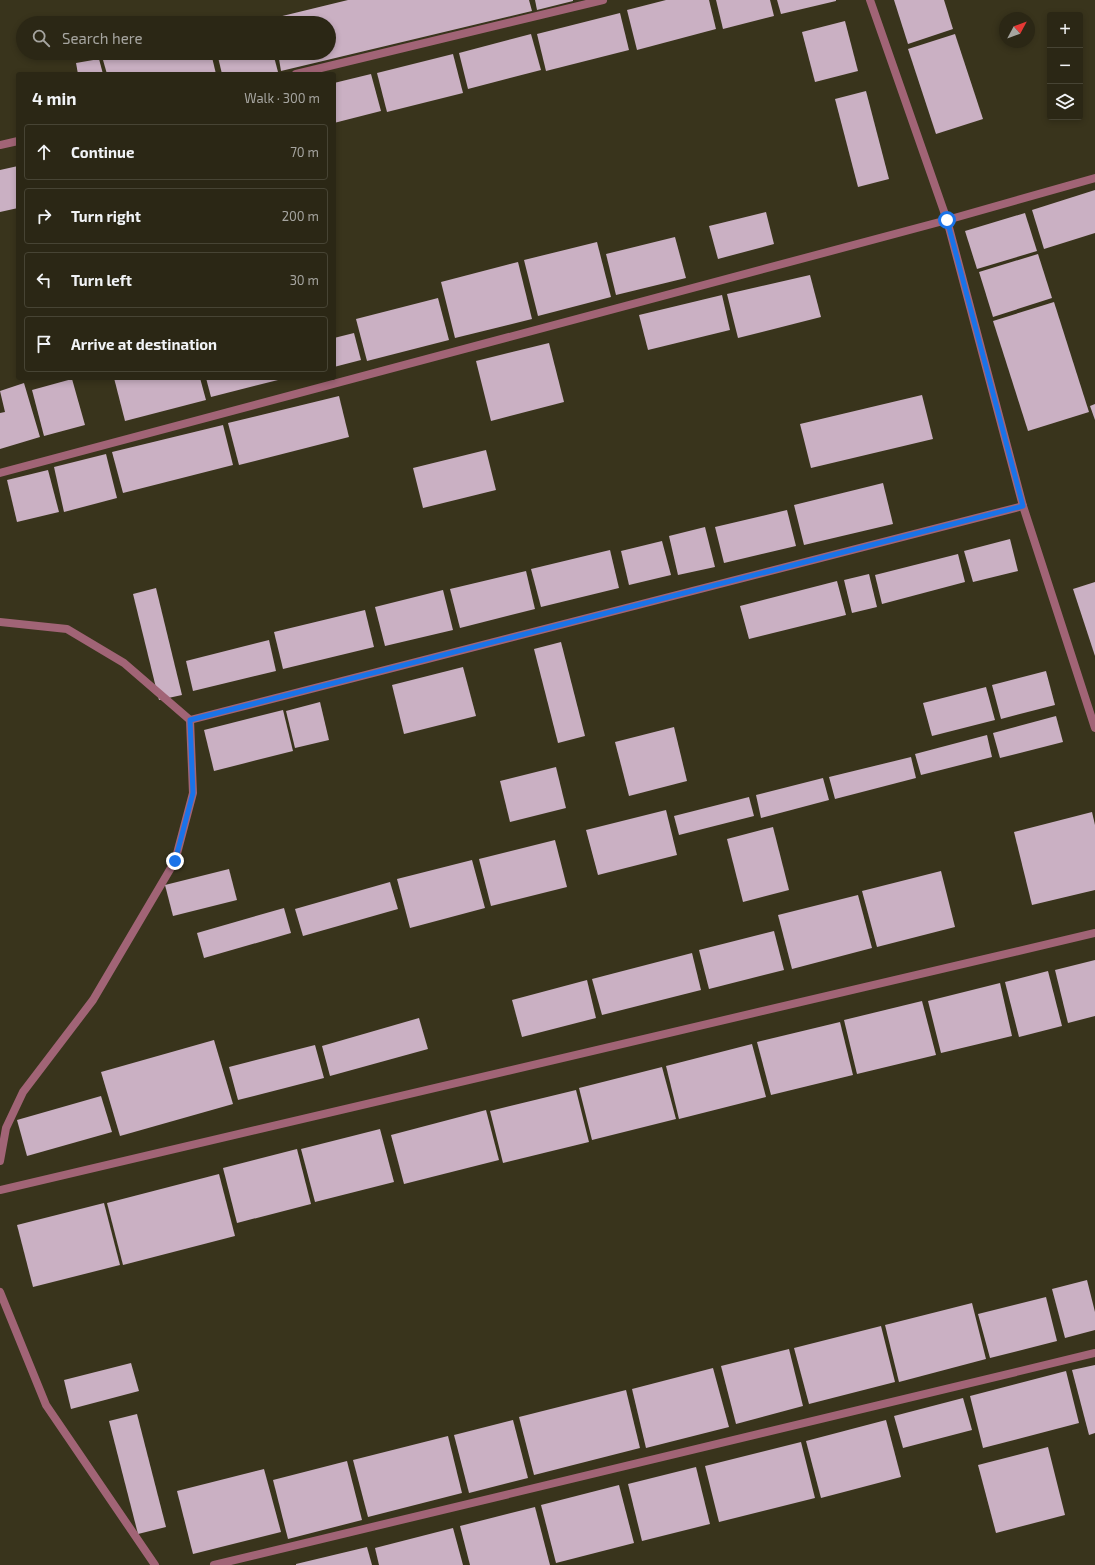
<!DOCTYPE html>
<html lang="en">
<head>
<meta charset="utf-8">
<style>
  :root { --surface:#2b2715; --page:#332f1e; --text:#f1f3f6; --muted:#a6a5a0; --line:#474434 }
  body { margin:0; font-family:"Exo 2",sans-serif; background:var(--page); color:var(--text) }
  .controls { position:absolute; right:12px; top:12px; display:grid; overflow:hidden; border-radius:4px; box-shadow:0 2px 6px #0003 }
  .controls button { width:36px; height:36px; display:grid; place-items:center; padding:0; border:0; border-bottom:1px solid var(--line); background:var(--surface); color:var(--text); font:20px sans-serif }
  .compass { position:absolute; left:999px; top:12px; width:36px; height:36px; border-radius:50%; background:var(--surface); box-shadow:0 2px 6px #0003; rotate:49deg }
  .stop { position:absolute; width:12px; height:12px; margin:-9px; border:3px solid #1a73e8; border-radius:50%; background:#fff }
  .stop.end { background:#1a73e8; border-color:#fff; box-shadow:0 1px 4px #0008 }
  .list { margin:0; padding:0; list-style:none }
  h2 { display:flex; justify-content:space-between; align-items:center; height:52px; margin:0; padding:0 16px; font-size:17px }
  h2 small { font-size:13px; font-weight:400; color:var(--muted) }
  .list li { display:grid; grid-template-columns:26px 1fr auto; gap:12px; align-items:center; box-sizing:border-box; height:56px; margin:0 8px 8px; padding:0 8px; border:1px solid var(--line); border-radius:4px }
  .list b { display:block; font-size:15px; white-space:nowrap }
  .list em { font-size:13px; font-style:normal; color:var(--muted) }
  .icon { flex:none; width:22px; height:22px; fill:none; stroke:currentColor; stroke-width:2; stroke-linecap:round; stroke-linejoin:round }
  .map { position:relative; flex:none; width:1095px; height:1565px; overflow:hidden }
  .search { position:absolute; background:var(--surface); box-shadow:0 2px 6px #0003; left:16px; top:16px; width:320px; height:44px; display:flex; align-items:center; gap:10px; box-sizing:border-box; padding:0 14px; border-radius:22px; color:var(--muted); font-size:15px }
  .panel { position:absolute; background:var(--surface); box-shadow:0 2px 6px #0003; left:16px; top:72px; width:320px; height:308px; border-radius:4px }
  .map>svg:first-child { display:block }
  .building { fill:#cab0c3 }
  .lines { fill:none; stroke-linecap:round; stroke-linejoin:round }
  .minor { stroke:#a16476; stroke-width:8 }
  .route { stroke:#1a73e8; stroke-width:5 }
</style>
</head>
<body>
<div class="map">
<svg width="1095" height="1565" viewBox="0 0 1095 1565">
  <rect width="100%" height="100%" fill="#39341c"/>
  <g class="building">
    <polygon points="348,0 529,0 532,11 281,71 278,53 329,53 329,23 271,23 270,19"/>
    <polygon points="535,0 573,0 573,1 537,10"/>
    <polygon points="666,0 709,0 716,29 637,50 627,10"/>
    <polygon points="716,0 770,0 774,16 723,29"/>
    <polygon points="777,0 836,0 836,1 781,14"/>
    <polygon points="894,0 944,0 953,29 908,44"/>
    <polygon points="620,13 629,50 546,71 537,34"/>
    <polygon points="845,21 858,71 815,82 802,32"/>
    <polygon points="531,34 541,70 468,89 459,53"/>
    <polygon points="955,34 983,119 936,134 908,49"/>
    <polygon points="131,53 211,53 216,74 107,74 103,60"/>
    <polygon points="217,53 273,53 278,72 268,74 222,74"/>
    <polygon points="453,54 463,93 387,112 377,73"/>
    <polygon points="99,59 103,74 78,74 76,63"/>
    <polygon points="371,74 381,111 334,123 334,83"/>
    <polygon points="866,91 889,179 858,187 835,99"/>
    <polygon points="18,166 18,208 0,212 0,170"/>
    <polygon points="1095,190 1095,233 1044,249 1032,210"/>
    <polygon points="766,212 774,244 718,259 709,226"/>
    <polygon points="1025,213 1037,251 977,269 965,231"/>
    <polygon points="675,237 686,278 616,295 606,254"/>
    <polygon points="597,242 611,297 538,316 524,260"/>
    <polygon points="1038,254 1052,298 993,317 979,272"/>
    <polygon points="518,262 532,319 455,338 441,282"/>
    <polygon points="810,275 821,317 738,338 727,294"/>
    <polygon points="722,295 730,330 648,350 639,315"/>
    <polygon points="438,298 449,340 367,361 356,319"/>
    <polygon points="1054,302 1089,412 1028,431 993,321"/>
    <polygon points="354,333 361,360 334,367 334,338"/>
    <polygon points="549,343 564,402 491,421 476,361"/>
    <polygon points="114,378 200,378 206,400 125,421"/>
    <polygon points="206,378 282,378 282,379 211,397"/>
    <polygon points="72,379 85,425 44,436 32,390"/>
    <polygon points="24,383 40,437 0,449 0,413 5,412 0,391"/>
    <polygon points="922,395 933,439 811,468 800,424"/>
    <polygon points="339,396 349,437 239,465 228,423"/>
    <polygon points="1095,404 1095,420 1090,406"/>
    <polygon points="223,425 233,465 123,493 112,452"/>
    <polygon points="486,450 496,490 423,508 413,468"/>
    <polygon points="106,454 117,498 64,512 54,467"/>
    <polygon points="48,470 59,512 17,522 7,480"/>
    <polygon points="883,483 893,524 804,545 794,505"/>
    <polygon points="787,510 796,546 724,563 715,527"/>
    <polygon points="705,527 715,567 678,575 669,536"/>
    <polygon points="1010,539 1018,571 973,582 964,551"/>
    <polygon points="662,541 671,575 629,585 621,551"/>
    <polygon points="610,550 619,588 541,607 531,569"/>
    <polygon points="958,554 965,582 882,604 875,575"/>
    <polygon points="526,571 535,609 460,628 450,589"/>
    <polygon points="869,574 877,607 852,613 844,580"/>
    <polygon points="837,581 846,615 749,639 740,606"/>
    <polygon points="1095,582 1095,656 1073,589"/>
    <polygon points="156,588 182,695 159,700 133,594"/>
    <polygon points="443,590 453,630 385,646 375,607"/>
    <polygon points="365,610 374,647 283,669 274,632"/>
    <polygon points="269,640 276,671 193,691 186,661"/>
    <polygon points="561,642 585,736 558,743 534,649"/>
    <polygon points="463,667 476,716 404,734 392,685"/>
    <polygon points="1046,671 1055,705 1001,719 992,685"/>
    <polygon points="986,687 995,720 932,736 923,703"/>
    <polygon points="320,702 329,740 295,748 286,711"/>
    <polygon points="283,710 293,751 214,771 204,730"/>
    <polygon points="1056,716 1063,742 1000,758 993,733"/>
    <polygon points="674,727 687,781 629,796 615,742"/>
    <polygon points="987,735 992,757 921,775 915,754"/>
    <polygon points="911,757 916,778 835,799 829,777"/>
    <polygon points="556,767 566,808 510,822 500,781"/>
    <polygon points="823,778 829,800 761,818 756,795"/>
    <polygon points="749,797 754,816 679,835 674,816"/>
    <polygon points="666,810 677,855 598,875 586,830"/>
    <polygon points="1092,812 1095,825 1095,890 1032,905 1014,832"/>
    <polygon points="773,827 789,890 743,902 727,839"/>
    <polygon points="555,840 567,887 491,906 479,859"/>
    <polygon points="472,860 485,908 410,928 397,879"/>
    <polygon points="229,869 237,900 173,916 165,885"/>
    <polygon points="941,871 955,927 877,947 862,891"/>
    <polygon points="390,882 398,909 303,936 295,909"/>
    <polygon points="858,895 872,948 792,969 778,915"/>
    <polygon points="284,908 291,933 204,958 197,933"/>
    <polygon points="774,931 784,970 709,989 699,950"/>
    <polygon points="692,953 701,990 602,1015 592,979"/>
    <polygon points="1095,960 1095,1016 1068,1023 1055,970"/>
    <polygon points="1048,971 1062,1026 1019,1037 1005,982"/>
    <polygon points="587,980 596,1018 522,1037 512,1000"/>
    <polygon points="1000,983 1012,1036 941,1053 928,1001"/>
    <polygon points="922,1001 936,1055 857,1074 844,1020"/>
    <polygon points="419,1018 428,1049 330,1076 322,1046"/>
    <polygon points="840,1022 853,1075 771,1095 757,1042"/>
    <polygon points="214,1040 233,1104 120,1136 101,1072"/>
    <polygon points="752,1044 766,1097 679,1119 666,1066"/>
    <polygon points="315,1045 324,1078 238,1100 229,1067"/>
    <polygon points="662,1067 676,1119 592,1140 579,1088"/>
    <polygon points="576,1090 589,1142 503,1163 490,1111"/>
    <polygon points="101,1096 112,1132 27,1156 17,1120"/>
    <polygon points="486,1110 499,1160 404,1184 391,1135"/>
    <polygon points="380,1129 394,1182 315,1202 301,1149"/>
    <polygon points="297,1149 311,1204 237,1223 223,1168"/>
    <polygon points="219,1174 235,1236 123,1265 107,1203"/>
    <polygon points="104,1203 120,1265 33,1287 17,1225"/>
    <polygon points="1087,1280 1095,1312 1095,1330 1065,1338 1052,1289"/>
    <polygon points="1046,1297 1057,1341 990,1358 978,1314"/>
    <polygon points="972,1303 986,1359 899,1382 885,1325"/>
    <polygon points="881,1326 895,1382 809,1404 794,1348"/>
    <polygon points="789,1349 803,1406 736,1424 721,1366"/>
    <polygon points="131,1363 139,1391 71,1409 64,1380"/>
    <polygon points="1095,1365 1095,1433 1089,1435 1072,1370"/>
    <polygon points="713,1368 729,1427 646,1448 632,1389"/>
    <polygon points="1066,1371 1079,1423 983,1448 970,1396"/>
    <polygon points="626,1390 640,1448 534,1475 519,1417"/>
    <polygon points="963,1398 972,1430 903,1448 894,1416"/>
    <polygon points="137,1414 166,1527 138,1534 109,1421"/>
    <polygon points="513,1420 528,1478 469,1493 454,1435"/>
    <polygon points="886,1420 901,1477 821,1498 806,1441"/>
    <polygon points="448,1436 462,1493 368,1517 353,1460"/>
    <polygon points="801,1442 815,1498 719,1522 705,1466"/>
    <polygon points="1048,1447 1065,1515 996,1533 978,1465"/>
    <polygon points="347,1461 362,1520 288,1539 273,1480"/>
    <polygon points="696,1467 710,1524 642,1541 628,1484"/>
    <polygon points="264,1469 281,1532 193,1554 177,1491"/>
    <polygon points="619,1485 634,1543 556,1563 541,1505"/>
    <polygon points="535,1507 550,1565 470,1565 460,1526"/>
    <polygon points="453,1528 463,1565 379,1565 375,1548"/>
    <polygon points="367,1547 372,1565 296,1565 296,1564"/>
  </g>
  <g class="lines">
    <g class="minor">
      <polyline points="870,0 947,220 1023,506 1095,728"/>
      <polyline points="296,74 603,0"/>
      <polyline points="0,145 18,141"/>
      <polyline points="0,473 947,220 1095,178"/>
      <polyline points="0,622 67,629 124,663 190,720 193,793 175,861 93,1000 23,1092 6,1128 0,1161"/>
      <polyline points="190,720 1023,506"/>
      <polyline points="0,1190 1095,933"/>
      <polyline points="0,1292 46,1405 155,1565"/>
      <polyline points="214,1565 1095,1353"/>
    </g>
  </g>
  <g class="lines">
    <polyline class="route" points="175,861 193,793 190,720 1023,506 947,220"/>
  </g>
</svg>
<div class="controls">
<button>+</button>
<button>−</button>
<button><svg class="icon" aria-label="layers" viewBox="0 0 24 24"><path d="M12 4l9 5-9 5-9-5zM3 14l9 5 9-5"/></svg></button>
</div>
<svg class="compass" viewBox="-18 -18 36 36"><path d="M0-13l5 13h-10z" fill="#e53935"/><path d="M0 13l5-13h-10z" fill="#a6a5a0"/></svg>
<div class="stop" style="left:947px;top:220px"></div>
<div class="stop end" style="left:175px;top:861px"></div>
<div class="search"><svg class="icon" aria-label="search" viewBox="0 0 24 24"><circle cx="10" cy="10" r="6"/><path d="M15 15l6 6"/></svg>Search here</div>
<section class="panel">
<h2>4 min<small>Walk · 300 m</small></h2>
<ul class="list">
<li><svg class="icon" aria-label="ahead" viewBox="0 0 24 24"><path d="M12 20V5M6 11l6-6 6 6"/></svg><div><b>Continue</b></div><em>70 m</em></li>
<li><svg class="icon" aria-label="right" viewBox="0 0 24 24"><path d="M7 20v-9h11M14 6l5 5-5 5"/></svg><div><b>Turn right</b></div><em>200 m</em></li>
<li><svg class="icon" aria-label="left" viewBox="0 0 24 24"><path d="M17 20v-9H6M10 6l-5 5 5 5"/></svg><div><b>Turn left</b></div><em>30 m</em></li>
<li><svg class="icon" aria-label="arrive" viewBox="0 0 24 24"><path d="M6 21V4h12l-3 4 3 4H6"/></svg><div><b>Arrive at destination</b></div></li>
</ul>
</section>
</div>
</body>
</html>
